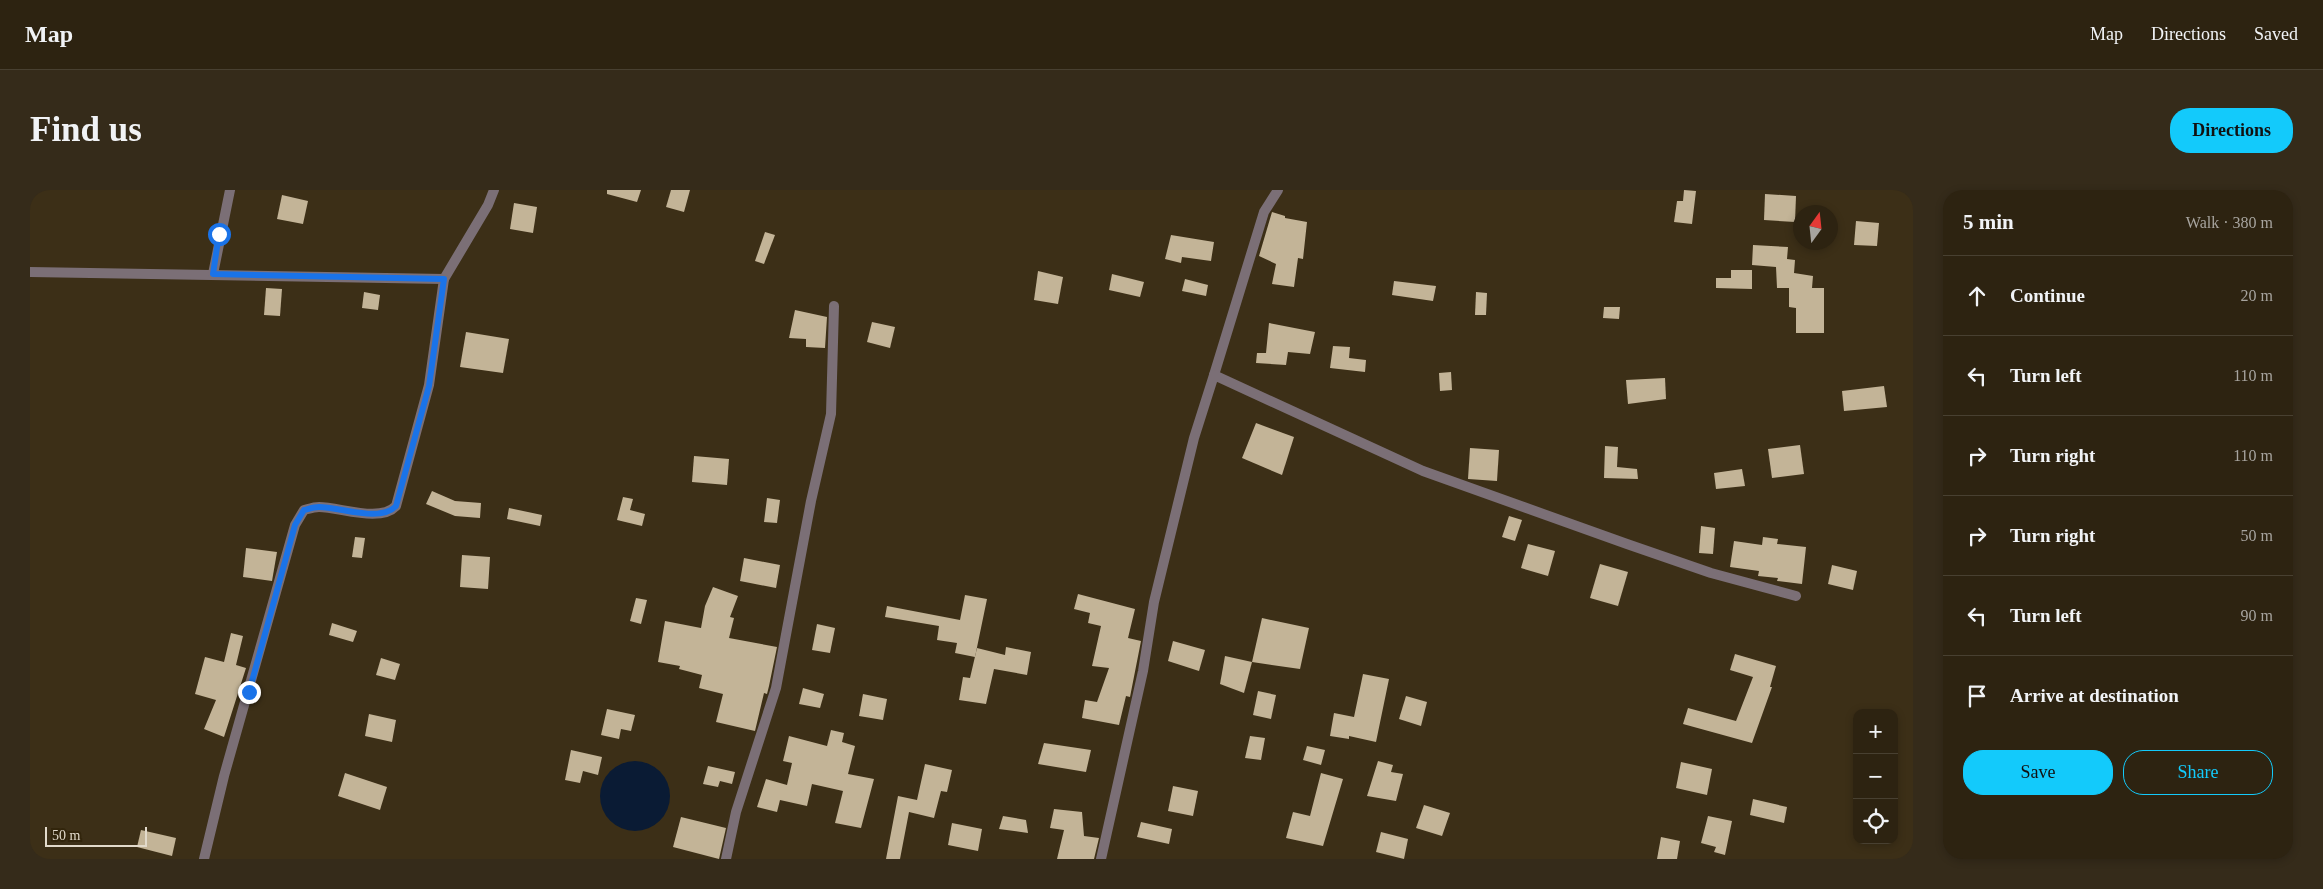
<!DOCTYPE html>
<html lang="en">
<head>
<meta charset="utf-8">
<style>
  :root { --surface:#2d2311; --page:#352b1a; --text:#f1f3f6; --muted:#a7a49f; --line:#484031; --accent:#13cafb }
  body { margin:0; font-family:"Times New Roman",serif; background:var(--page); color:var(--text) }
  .controls { position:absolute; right:15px; bottom:15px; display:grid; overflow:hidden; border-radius:10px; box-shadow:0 2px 8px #0003 }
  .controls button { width:45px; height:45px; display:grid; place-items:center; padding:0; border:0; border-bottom:1px solid var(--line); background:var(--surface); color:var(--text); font:25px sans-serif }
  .compass { position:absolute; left:1763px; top:15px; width:45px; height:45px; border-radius:50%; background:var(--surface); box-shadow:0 2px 8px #0003; rotate:15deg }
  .scale { position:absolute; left:15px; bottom:12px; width:102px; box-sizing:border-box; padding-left:5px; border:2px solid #e2dacb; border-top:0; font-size:14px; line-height:18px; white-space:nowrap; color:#e2dacb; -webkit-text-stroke:4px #32250c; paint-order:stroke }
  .stop { position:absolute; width:15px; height:15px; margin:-11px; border:4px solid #1a73e8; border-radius:50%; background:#fff }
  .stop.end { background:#1a73e8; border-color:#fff; box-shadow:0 1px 5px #0008 }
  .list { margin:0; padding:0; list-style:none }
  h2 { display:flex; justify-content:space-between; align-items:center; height:65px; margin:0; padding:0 20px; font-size:21px }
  h2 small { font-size:16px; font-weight:400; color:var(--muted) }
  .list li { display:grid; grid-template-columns:32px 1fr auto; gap:15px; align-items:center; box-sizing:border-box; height:80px; padding:0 20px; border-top:1px solid var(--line) }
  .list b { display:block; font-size:19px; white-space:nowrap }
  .list em { font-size:16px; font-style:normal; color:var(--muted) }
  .actions { display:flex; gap:10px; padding:15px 20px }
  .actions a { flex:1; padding:11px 0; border:1px solid var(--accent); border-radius:20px; text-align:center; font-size:18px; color:var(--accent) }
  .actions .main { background:var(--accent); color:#111 }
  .icon { flex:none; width:28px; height:28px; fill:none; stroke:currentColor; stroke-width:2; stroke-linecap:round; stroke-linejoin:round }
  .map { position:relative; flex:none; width:1883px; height:669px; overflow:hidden; border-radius:20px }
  header { display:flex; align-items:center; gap:30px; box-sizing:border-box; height:70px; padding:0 25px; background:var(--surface); border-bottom:1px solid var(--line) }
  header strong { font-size:24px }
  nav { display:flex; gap:28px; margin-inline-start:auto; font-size:18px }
  .intro { display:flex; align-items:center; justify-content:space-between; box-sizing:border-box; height:120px; padding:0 30px }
  h1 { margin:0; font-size:35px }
  .button { padding:12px 22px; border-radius:20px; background:var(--accent); color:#111; font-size:18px; font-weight:700 }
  main { display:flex; gap:30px; padding:0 30px }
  aside { flex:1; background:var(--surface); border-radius:20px; box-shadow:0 2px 8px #0003 }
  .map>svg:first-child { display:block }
  .water { fill:#0a1b34 }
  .building { fill:#c3b497 }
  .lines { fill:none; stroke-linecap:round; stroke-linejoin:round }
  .street { stroke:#7b6f76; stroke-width:10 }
  .route { stroke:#1a73e8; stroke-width:6 }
</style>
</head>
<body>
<header>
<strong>Map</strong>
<nav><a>Map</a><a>Directions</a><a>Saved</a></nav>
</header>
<div class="intro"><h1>Find us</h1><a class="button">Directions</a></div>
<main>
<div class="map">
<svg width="1883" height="669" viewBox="0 0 1883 669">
  <rect width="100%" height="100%" fill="#3c2f17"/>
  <circle class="water" cx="605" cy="606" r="35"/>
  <g class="building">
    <polygon points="577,0 611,0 607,12 577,4"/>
    <polygon points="641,0 660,0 654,22 636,17"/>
    <polygon points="1654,0 1666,1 1662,34 1644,32 1647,11 1653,11"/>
    <polygon points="1735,4 1766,6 1765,32 1734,30"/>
    <polygon points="252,5 278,11 273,34 247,29"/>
    <polygon points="484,13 507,17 503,43 480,39"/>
    <polygon points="1242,22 1255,26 1255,28 1277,32 1273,69 1268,68 1264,97 1242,94 1246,74 1229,66"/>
    <polygon points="1826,31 1849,33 1847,56 1824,55"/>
    <polygon points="735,42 745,45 734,74 725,71"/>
    <polygon points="1141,45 1184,52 1181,71 1152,67 1151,73 1135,69"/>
    <polygon points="1723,55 1758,57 1757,69 1765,70 1764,83 1783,86 1782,98 1794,98 1794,143 1766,143 1766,118 1759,117 1759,98 1747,98 1746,77 1722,75"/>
    <polygon points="1701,80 1722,80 1722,99 1686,98 1686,88 1701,88"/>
    <polygon points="1008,81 1033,87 1028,114 1004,110"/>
    <polygon points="1082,84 1114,92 1110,107 1079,100"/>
    <polygon points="1155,89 1178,95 1176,106 1152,101"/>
    <polygon points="1364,91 1406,96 1403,111 1362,105"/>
    <polygon points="236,98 252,99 250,126 234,125"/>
    <polygon points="334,102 350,105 348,120 332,118"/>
    <polygon points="1446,102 1457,103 1456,125 1445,125"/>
    <polygon points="1574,117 1590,117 1589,129 1573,128"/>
    <polygon points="765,120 797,127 795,158 776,157 776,149 759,148"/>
    <polygon points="842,132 865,137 860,158 837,152"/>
    <polygon points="1239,133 1285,142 1280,164 1258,162 1256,175 1226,173 1227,163 1236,163"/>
    <polygon points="436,142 479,149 473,183 430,177"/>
    <polygon points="1303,156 1320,157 1319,168 1336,170 1335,182 1300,178"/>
    <polygon points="1421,182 1422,200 1410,201 1409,183"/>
    <polygon points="1635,188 1636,209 1598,214 1596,190"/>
    <polygon points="1854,196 1857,217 1814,221 1812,201"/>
    <polygon points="1226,233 1264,247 1252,285 1212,268"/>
    <polygon points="1770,255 1774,284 1742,288 1738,259"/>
    <polygon points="1575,256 1588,257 1587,277 1607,279 1608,289 1574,288"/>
    <polygon points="1440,258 1469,260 1467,291 1438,289"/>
    <polygon points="664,266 699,269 697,295 662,292"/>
    <polygon points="1712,279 1715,296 1686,299 1684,283"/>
    <polygon points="402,301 425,311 451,313 450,328 425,326 396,314"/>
    <polygon points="593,307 603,309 600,320 615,324 612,336 587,330"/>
    <polygon points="737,308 750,310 747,333 734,332"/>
    <polygon points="479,318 512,325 510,336 477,329"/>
    <polygon points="1479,326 1492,330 1485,351 1472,347"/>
    <polygon points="1671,336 1685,338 1683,364 1669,363"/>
    <polygon points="325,347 335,348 332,368 322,367"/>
    <polygon points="1733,347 1748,349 1747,354 1776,357 1772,394 1747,391 1748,388 1728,386 1729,381 1700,377 1704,351 1732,355"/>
    <polygon points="1498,354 1525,361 1518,386 1491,378"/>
    <polygon points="216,358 247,362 242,391 213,387"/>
    <polygon points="432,365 460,367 458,399 430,397"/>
    <polygon points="714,368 750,375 746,398 710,391"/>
    <polygon points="1570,374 1598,382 1588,416 1560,408"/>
    <polygon points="1802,375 1827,381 1823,400 1798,394"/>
    <polygon points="683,397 708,406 700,427 704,428 699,448 747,457 739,496 737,504 734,503 725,541 686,532 693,504 669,498 672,485 649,479 650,476 628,472 635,431 671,438 675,416"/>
    <polygon points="1048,404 1105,419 1098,448 1111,451 1100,507 1096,506 1089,535 1052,528 1055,510 1067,512 1079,478 1062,476 1071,436 1058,433 1060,423 1044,419"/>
    <polygon points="935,405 957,409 945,467 925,463 927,453 907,450 909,436 855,427 857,416 930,430"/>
    <polygon points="606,408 617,410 611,434 600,431"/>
    <polygon points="1232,428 1279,438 1270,479 1222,472"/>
    <polygon points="302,433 327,441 323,452 299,445"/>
    <polygon points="787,434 805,438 800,463 782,460"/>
    <polygon points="201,443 213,446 206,475 216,478 194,547 174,539 186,510 165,504 175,467 194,472"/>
    <polygon points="1143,451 1175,460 1169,481 1138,471"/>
    <polygon points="976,457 1001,462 997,485 964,479 956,514 929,510 933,487 940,488 947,458 975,465"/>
    <polygon points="1705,464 1746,476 1740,497 1742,497 1722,553 1653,534 1658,518 1706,531 1723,487 1700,480"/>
    <polygon points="1195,466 1222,472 1214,503 1190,494"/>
    <polygon points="351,468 370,474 365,490 346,485"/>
    <polygon points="1333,484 1359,489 1346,552 1319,546 1319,549 1300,546 1304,523 1324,527"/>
    <polygon points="773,498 794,504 790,518 769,514"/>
    <polygon points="1228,501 1246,505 1241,529 1223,525"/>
    <polygon points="833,504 857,509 853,530 829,526"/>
    <polygon points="1376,506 1397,512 1391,536 1369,529"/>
    <polygon points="577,519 605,525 601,541 591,539 589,549 571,545"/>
    <polygon points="339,524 366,530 362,552 335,546"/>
    <polygon points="801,540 814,543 812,552 825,556 818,584 844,589 831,638 805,633 813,601 782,594 777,616 750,610 747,622 727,617 736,589 757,595 762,573 753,571 759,546 797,556"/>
    <polygon points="1220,546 1235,548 1231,570 1215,568"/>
    <polygon points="1014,553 1061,560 1056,582 1008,574"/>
    <polygon points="1277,556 1295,560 1291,575 1273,570"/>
    <polygon points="541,560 572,567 568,585 553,581 550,593 535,590"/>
    <polygon points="1348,571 1363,575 1361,582 1373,584 1366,611 1337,606"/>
    <polygon points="1651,572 1682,579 1677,605 1646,598"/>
    <polygon points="895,574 922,580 917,602 911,601 904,628 879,622 870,669 856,669 868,606 887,610"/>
    <polygon points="678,576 705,582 702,594 690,591 688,597 673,594"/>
    <polygon points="315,583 357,597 350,620 308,606"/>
    <polygon points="1291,583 1313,589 1293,656 1256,648 1263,622 1280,626"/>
    <polygon points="1143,596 1168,601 1163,626 1138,621"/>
    <polygon points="1723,609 1757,617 1754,633 1720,625"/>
    <polygon points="1394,615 1420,623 1412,646 1386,638"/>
    <polygon points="1024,619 1052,622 1054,646 1069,648 1064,669 1027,669 1034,640 1020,638"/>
    <polygon points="973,626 996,630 998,643 969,639"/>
    <polygon points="1678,626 1702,631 1695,665 1684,662 1686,657 1671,653"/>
    <polygon points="651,627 696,638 689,669 643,657"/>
    <polygon points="1111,632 1142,639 1139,654 1107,647"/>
    <polygon points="922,633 952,639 948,661 918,655"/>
    <polygon points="111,640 146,648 142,666 107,657"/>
    <polygon points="1351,642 1378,649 1374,669 1346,662"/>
    <polygon points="1631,647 1650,651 1647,669 1627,669"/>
  </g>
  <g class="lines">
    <g class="street">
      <polyline points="0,82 414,89 458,15 464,0"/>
      <polyline points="183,84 200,0"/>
      <polyline points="1184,185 1234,22 1248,0"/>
      <path d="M 174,669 L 194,586 L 265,335 L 274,320 C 278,319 284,317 289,317 C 310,317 350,333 366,316 L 399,195 L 414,89"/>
      <polyline points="696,669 706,622 746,498 781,311 801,224 804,116"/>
      <polyline points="1071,669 1113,481 1124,412 1164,248 1184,185 1393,281 1597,354 1681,383 1766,406"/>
    </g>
  </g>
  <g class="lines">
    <path class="route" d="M 189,44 L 183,84 L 414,89 L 399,196 L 366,316 C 350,333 310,317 289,317 C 284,317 278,319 274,320 L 265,335 L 219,502"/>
  </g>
</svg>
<div class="controls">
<button>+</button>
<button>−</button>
<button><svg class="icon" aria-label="locate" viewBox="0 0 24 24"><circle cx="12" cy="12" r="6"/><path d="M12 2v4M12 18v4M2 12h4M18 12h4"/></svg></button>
</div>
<svg class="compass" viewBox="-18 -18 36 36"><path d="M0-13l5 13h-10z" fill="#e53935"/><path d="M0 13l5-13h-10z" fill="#a7a49f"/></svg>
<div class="scale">50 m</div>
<div class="stop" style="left:189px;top:44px"></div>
<div class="stop end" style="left:219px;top:502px"></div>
</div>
<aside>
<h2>5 min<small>Walk · 380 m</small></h2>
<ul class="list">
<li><svg class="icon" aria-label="ahead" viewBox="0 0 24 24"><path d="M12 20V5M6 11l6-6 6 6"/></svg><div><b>Continue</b></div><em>20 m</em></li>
<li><svg class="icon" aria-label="left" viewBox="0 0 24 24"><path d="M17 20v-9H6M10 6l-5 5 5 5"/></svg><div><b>Turn left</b></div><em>110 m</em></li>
<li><svg class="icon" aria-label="right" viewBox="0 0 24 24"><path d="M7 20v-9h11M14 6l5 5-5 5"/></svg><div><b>Turn right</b></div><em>110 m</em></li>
<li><svg class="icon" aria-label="right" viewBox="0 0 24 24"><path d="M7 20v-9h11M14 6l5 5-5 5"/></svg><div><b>Turn right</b></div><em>50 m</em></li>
<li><svg class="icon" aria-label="left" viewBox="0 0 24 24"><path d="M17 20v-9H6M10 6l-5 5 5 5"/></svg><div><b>Turn left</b></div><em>90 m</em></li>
<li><svg class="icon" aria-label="arrive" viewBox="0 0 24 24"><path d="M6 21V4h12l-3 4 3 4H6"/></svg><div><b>Arrive at destination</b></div></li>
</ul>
<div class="actions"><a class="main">Save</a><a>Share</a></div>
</aside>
</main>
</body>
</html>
